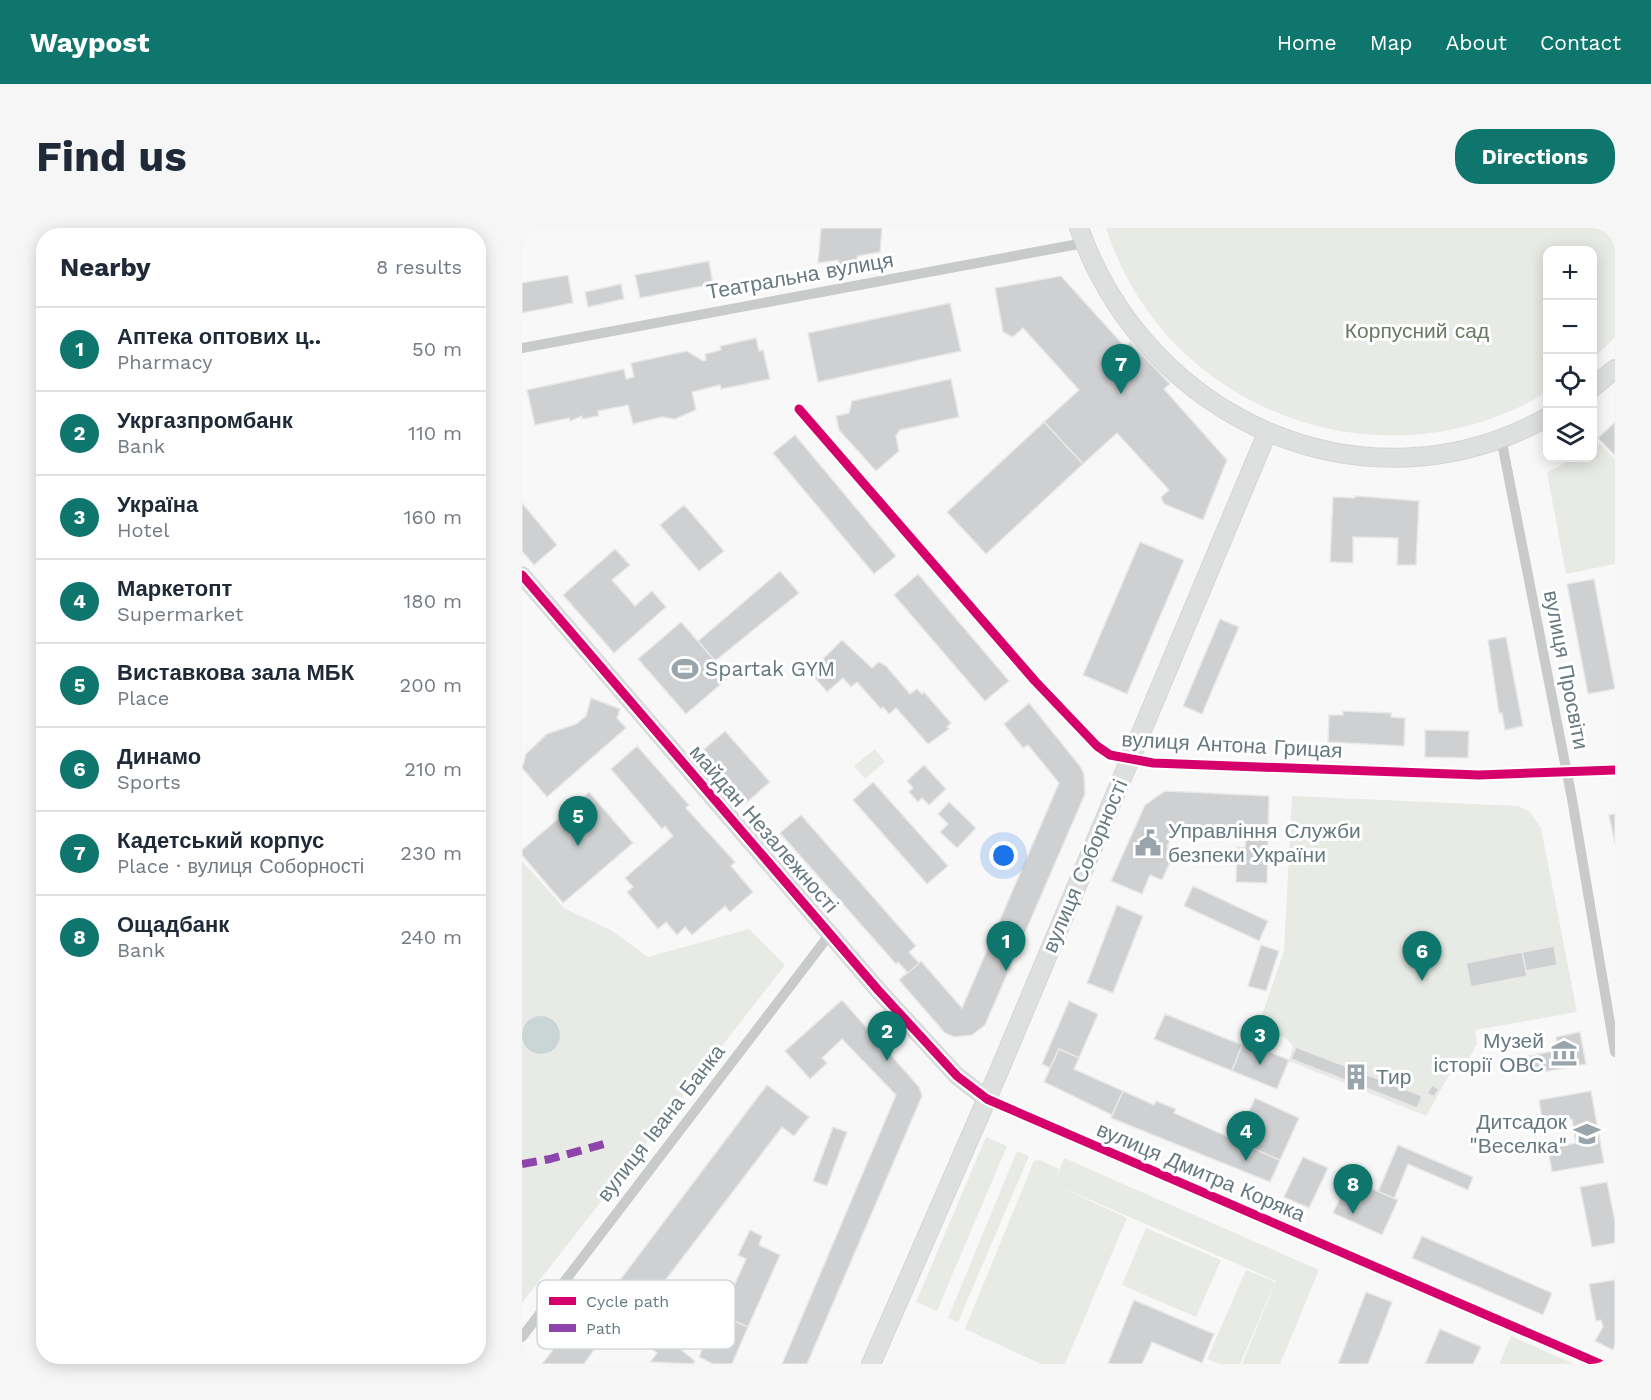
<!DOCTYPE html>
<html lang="en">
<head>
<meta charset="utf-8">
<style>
  :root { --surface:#fff; --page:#f6f6f7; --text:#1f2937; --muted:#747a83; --line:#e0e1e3; --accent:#0f766e }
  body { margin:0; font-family:"Work Sans",sans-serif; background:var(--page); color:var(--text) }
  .controls { position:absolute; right:18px; top:18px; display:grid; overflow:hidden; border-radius:12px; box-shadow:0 3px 15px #0003 }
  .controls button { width:54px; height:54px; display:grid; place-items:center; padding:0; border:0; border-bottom:2px solid var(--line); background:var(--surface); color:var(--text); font:30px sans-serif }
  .you { position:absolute; left:482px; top:628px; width:21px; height:21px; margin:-15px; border:4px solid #fff; border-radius:50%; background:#1a73e8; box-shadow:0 0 0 9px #1a73e833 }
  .badge { display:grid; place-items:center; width:39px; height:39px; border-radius:50%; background:var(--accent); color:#fff; font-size:20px; font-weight:700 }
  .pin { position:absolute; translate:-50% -50px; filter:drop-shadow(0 2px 3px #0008) }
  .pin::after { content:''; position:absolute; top:32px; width:21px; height:18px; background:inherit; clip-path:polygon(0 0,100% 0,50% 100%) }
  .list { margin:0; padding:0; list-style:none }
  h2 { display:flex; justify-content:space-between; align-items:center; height:78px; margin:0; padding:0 24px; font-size:26px }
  h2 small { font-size:20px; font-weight:400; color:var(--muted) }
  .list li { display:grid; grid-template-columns:39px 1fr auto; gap:18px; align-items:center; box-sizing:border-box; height:84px; padding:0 24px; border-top:2px solid var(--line) }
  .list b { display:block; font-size:22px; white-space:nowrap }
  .list p { margin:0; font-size:20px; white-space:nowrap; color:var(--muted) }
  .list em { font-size:20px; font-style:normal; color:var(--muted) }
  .icon { flex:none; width:33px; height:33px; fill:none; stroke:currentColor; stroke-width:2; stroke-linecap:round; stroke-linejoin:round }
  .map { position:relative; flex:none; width:1093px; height:1136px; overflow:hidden; border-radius:24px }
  header { display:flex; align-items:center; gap:36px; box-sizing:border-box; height:84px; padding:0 30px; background:var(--accent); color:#fff }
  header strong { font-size:28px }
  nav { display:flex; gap:33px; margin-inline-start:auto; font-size:21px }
  .intro { display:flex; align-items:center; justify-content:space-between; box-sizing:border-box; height:144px; padding:0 36px }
  h1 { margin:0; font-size:42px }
  .button { padding:15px 27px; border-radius:24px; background:var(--accent); color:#fff; font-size:21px; font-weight:700 }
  main { display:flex; gap:36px; padding:0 36px }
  aside { flex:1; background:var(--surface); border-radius:24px; box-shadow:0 3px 15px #0003 }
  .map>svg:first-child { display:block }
  .green { fill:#e8eae5 }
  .water { fill:#cad5d6 }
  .building { fill:#cfd0d1; stroke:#e8e8e8; stroke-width:1.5 }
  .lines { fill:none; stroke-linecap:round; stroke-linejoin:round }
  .secondary-casing { stroke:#d4d5d6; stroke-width:18 }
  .primary-casing { stroke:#d4d5d6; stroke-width:20 }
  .street { stroke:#c9cbcb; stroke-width:10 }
  .secondary { stroke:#dedfdf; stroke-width:16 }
  .primary { stroke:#dedfdf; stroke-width:18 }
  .quiet { stroke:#8e44ad; stroke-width:8; stroke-dasharray:15 8; stroke-linecap:butt }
  .cycleway-casing { stroke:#fff; stroke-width:13 }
  .cycleway { stroke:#d6006c; stroke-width:9 }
  .labels { text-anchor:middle; stroke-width:6; stroke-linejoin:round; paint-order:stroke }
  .street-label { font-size:21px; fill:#667980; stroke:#fff }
  .park-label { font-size:21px; fill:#6b7864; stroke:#fff }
  .poi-label { font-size:21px; fill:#667980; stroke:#fff; text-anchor:start }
  .key { fill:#fff; stroke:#d1d7d9; stroke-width:1.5 }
  .key-label { font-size:16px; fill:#667980 }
</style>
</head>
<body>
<header>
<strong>Waypost</strong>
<nav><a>Home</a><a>Map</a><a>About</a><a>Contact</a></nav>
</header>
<div class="intro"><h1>Find us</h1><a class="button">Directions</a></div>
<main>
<aside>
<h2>Nearby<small>8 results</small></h2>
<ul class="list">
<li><span class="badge">1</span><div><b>Аптека оптових ц..</b><p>Pharmacy</p></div><em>50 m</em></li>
<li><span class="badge">2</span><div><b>Укргазпромбанк</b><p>Bank</p></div><em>110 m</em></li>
<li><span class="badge">3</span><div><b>Україна</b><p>Hotel</p></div><em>160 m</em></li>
<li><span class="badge">4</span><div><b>Маркетопт</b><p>Supermarket</p></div><em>180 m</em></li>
<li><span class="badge">5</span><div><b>Виставкова зала МБК</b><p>Place</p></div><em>200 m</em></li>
<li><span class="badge">6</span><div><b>Динамо</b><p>Sports</p></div><em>210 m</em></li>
<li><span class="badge">7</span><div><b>Кадетський корпус</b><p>Place · вулиця Соборності</p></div><em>230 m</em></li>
<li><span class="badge">8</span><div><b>Ощадбанк</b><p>Bank</p></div><em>240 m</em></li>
</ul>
</aside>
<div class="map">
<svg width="1093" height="1136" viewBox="0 0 1093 1136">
  <rect width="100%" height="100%" fill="#f8f8f8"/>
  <g class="green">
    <path d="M 584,0 L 1093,0 L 1093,109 L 1071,131 L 1070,22 L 1026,22 L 1025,164 C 860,264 643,184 584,0 Z"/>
    <polygon points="1076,214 1093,231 1093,336 1044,346 1025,245 1051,230 1070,230 1071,218"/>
    <polygon points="353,521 363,534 343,551 332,538"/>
    <polygon points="770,568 996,578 1007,583 1019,600 1055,784 953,802 955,816 944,836 932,839 904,888 767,833 771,818 765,811 736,799 762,723"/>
    <polygon points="0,633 42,680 90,703 126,729 227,701 263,737 0,1075"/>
    <polygon points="464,909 485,918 415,1083 394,1074"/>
    <polygon points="495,923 507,928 436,1094 426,1090"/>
    <polygon points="542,930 797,1042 758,1136 720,1136 754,1053 532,956 605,990 543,1136 519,1136 443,1101 512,933 518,932 537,941 535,948"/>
    <polygon points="624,1000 699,1032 674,1089 600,1057"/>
    <polygon points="724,1042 753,1054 718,1136 697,1136 685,1131"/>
    <polygon points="989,1108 1052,1136 977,1136"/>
  </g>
  <circle class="water" cx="19" cy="807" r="19"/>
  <g class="building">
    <polygon points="299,0 360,0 358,24 335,28 336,34 326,36 317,38 316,32 296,35"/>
    <polygon points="187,33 191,56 118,70 113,47"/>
    <polygon points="46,47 51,75 0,85 0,55"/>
    <polygon points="539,48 603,119 608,114 648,156 642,161 705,232 681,292 642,276 639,269 647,262 595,205 561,236 522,194 557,162 501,100 491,109 481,104 473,60"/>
    <polygon points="99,56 102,71 66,79 63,64"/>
    <polygon points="428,75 439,123 296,154 286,105"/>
    <polygon points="234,110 237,123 241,122 248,151 199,161 198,157 170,164 174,182 153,191 140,189 111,196 106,177 76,183 77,188 60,191 60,188 48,193 47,190 13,197 5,162 102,141 104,151 112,149 109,135 165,123 181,133 184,132 183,126 199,122 198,118"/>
    <polygon points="429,151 437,189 378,202 374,208 377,223 354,243 317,202 314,188 327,185 330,173"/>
    <polygon points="522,194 561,236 464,326 425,284"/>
    <polygon points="1093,194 1093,228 1076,210"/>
    <polygon points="273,207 374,328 352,346 251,225"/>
    <polygon points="833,268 897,273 894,337 875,337 876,310 831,309 831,335 808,334 811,269 833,270"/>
    <polygon points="0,275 35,317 12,337 0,323"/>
    <polygon points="162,277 202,323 177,343 138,297"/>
    <polygon points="618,314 662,332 605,466 561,447"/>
    <polygon points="93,321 108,337 90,352 113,378 130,363 144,379 92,425 41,367"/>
    <polygon points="258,343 277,365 193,433 176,413"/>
    <polygon points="396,346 487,453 463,473 372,367"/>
    <polygon points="1072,351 1093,461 1066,466 1045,356"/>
    <polygon points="698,391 717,399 680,486 661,478"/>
    <polygon points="159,394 207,449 164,486 116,431"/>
    <polygon points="984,409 1001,498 983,502 980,485 977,485 966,412"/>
    <polygon points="320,412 350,440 357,434 364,438 388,466 395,461 400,466 402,464 429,495 425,499 427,501 406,516 374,480 367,486 361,479 359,481 335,454 329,459 321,450 305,464 288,444"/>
    <polygon points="69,470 98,481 95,490 104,500 25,569 0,540 4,526 25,506 54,496 64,488"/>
    <polygon points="507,475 558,538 562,546 563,566 463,797 450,807 432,809 423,805 377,752 399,733 440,780 537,555 506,517 501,520 482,496"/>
    <polygon points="821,483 869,485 869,489 883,490 882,518 806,514 807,487 821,487"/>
    <polygon points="903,502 947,503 946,530 903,529"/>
    <polygon points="203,503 248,554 224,575 179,524"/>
    <polygon points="115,518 167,577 164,580 213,634 209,638 231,664 208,684 203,678 170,707 163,699 155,707 144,694 136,701 105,664 111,659 103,650 151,608 143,598 140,601 89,541"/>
    <polygon points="402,537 424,561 407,577 400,570 396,574 387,564 391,560 385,553"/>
    <polygon points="351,554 426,638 405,656 331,572"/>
    <polygon points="643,563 747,568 745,655 714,654 715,619 723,620 724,602 705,600 704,612 675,610 675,599 654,599 645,619 653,623 640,652 628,647 620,666 589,653 623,577"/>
    <polygon points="67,564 111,615 41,675 0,627 0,622"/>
    <polygon points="427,574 454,600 435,620 418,604 426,596 416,586"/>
    <polygon points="1093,586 1093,616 1087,587"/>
    <polygon points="279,587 394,718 387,724 397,735 386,745 376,734 374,736 258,605"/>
    <polygon points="671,658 746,693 737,713 662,678"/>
    <polygon points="595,677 621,688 591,765 565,755"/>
    <polygon points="739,717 757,723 744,763 726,758"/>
    <polygon points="1032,718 1035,737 1004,743 1000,724"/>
    <polygon points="1000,724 1005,748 949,759 944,735"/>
    <polygon points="320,772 397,859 400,868 285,1136 260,1136 374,867 320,811 300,830 305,835 288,851 263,823"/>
    <polygon points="547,773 576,786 557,830 537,821 528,840 520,836"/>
    <polygon points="643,786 720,817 710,843 632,811"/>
    <polygon points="1058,804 1064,836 1010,846 1007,828 1036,822 1034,809"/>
    <polygon points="722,813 767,832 755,861 710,843"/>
    <polygon points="774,819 900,868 895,880 769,831"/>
    <polygon points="537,821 557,830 552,841 601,863 590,887 522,854"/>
    <polygon points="245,857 287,889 272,908 260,899 129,1071 138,1078 124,1097 86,1068"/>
    <polygon points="245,857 287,889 272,908 260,899 129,1071 138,1078 124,1097 86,1068"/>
    <polygon points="910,857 917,861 912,869 905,865"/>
    <polygon points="601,863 632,877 634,873 654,881 652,885 758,932 748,954 589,890"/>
    <polygon points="1069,863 1082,935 1030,944 1026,921 1054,915 1050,891 1021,896 1017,872"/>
    <polygon points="733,870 777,890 758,932 714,913"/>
    <polygon points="311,899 325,904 305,958 291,953"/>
    <polygon points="876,917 951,949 946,962 886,936 872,971 856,964"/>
    <polygon points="781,929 806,940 787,980 762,969"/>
    <polygon points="827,951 876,972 860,1007 811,985"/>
    <polygon points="1085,954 1093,993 1093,1015 1070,1019 1058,959"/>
    <polygon points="228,1002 240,1008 237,1017 258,1027 226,1099 199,1087 224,1031 216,1027"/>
    <polygon points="900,1008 1030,1065 1021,1087 890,1030"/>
    <polygon points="1093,1052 1093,1123 1073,1113 1081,1099 1079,1092 1074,1093 1067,1056"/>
    <polygon points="844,1064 870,1074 861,1098 846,1136 816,1136"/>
    <polygon points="612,1072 692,1106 680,1135 630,1114 620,1136 586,1136"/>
    <polygon points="184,1081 226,1099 210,1136 191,1136 177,1129 191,1097 179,1092"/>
    <polygon points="54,1092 79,1112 62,1136 20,1136"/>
    <polygon points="134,1093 151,1107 147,1112 173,1133 171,1136 128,1134 135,1125 119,1113"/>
    <polygon points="918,1101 959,1119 951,1136 903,1136"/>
  </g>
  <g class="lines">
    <g class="secondary-casing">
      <polyline id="secondary" points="0,347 356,762 435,848 465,871"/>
    </g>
    <g class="primary-casing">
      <g id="primary">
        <path d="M 557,0 C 625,192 842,291 1026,189"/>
        <polyline points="1070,160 1093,141"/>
        <polyline points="349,1136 477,843 745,205"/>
      </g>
    </g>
    <g class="street">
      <polyline points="0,120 562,15"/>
      <polyline points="277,181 513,453 575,518 588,527 631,535 957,547 1093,542"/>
      <polyline points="979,210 1050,571 1093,824"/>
      <polyline points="465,871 1078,1136"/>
      <polyline points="0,1109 308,706"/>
    </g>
    <use href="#secondary" class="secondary"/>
    <use href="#primary" class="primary"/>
    <polyline class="quiet" points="0,936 28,931 82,916"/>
    <g class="cycleway-casing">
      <g id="cycleway">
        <polyline points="277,181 513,453 575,518 588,527 631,535 957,547 1093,542"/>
        <polyline points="0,347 356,762 435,848 465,871 1078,1136"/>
      </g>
    </g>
    <use href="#cycleway" class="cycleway"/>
  </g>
  <defs>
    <g id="stadium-bare" transform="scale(2.07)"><path d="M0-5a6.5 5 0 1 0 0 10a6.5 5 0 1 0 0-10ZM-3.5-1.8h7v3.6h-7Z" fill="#99a5aa" stroke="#fff" stroke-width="2.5" paint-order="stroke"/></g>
    <g id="civic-bare" transform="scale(2.07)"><path d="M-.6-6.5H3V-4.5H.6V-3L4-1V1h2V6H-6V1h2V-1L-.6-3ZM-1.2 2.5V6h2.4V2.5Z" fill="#99a5aa" stroke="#fff" stroke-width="2.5" paint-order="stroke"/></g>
    <g id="museum-bare" transform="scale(2.07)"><path d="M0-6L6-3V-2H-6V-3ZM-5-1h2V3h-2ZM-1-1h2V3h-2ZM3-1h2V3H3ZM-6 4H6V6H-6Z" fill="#99a5aa" stroke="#fff" stroke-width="2.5" paint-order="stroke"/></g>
    <g id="building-bare" transform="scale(2.07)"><path d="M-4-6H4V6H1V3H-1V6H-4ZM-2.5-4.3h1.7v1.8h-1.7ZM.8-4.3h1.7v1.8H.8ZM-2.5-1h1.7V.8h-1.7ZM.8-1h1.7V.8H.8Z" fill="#99a5aa" stroke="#fff" stroke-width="2.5" paint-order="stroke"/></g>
    <g id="school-bare" transform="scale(2.07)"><path d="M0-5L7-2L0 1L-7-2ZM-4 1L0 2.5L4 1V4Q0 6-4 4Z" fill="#99a5aa" stroke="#fff" stroke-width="2.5" paint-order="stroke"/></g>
  </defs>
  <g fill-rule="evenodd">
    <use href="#stadium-bare" x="163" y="441"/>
    <use href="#civic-bare" x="626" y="615"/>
    <use href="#museum-bare" x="1042" y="825"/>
    <use href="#building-bare" x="834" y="849"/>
    <use href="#school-bare" x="1065" y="906"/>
  </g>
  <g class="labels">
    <g class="street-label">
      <text transform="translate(278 48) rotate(-10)" y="7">Театральна вулиця</text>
      <text transform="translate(1044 442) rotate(79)" y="7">вулиця Просвіти</text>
      <text transform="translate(710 517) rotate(3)" y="7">вулиця Антона Грицая</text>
      <text transform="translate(242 601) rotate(49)" y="7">майдан Незалежності</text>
      <text transform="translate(563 638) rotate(-67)" y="7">вулиця Соборності</text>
      <text transform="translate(139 895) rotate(-52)" y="7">вулиця Івана Банка</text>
      <text transform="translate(679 944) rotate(23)" y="7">вулиця Дмитра Коряка</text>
    </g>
    <g class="park-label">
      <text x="895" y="110">Корпусний сад</text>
    </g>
    <g class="poi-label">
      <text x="183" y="448">Spartak GYM</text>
      <text x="646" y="610">Управління Служби<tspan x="646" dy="24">безпеки України</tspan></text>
      <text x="1022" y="820" text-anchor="end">Музей<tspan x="1022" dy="24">історії ОВС</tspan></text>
      <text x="854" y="856">Тир</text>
      <text x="1045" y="901" text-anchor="end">Дитсадок<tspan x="1045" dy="24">"Веселка"</tspan></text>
    </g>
  </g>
  <rect x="15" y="1052" width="198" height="69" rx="9" class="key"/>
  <rect x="27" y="1069" width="27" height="8" fill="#d6006c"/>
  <rect x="27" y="1096" width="27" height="8" fill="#8e44ad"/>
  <g class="key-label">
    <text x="64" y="1079">Cycle path</text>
    <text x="64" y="1106">Path</text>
  </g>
</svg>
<div class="controls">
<button>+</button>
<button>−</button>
<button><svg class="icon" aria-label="locate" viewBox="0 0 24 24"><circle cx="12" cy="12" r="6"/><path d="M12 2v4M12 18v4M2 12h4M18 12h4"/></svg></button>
<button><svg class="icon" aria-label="layers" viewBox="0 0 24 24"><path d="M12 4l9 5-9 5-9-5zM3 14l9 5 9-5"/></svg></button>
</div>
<div class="you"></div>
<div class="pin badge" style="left:484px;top:743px">1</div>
<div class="pin badge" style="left:365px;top:833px">2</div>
<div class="pin badge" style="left:738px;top:837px">3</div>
<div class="pin badge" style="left:724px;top:933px">4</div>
<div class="pin badge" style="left:56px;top:618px">5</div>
<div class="pin badge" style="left:900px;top:753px">6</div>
<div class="pin badge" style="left:599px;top:166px">7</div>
<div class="pin badge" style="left:831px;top:986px">8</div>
</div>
</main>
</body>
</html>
